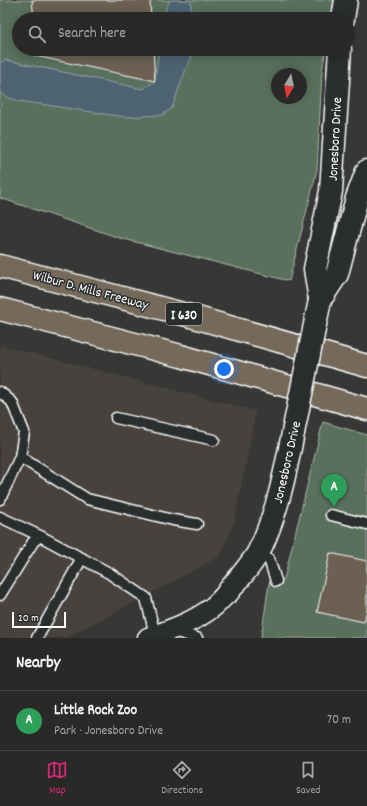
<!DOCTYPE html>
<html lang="en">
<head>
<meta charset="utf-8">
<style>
  :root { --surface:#292928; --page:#353534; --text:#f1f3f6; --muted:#a5a6a8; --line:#454545; --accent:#db2777 }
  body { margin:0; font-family:Dekko,sans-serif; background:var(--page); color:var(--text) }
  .compass { position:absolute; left:271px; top:68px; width:36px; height:36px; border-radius:50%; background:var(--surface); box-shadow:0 2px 10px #0003; rotate:190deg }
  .scale { position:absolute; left:12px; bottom:10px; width:54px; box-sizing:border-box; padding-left:4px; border:2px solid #fff; border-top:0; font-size:11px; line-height:14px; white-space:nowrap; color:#fff; -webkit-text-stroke:3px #2a2d2e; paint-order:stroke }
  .you { position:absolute; left:224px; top:369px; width:14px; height:14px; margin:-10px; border:3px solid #fff; border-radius:50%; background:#1a73e8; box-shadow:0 0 0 6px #1a73e833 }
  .badge { display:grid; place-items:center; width:26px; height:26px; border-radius:50%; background:var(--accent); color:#fff; font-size:13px; font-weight:700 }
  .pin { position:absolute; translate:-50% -33px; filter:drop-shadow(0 1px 2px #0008) }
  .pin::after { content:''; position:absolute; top:21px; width:14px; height:12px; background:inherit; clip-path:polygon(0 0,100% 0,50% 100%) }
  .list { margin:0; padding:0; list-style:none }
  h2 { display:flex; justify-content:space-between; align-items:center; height:52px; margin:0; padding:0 16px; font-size:17px }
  h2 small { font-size:13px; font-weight:400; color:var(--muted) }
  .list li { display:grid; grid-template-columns:26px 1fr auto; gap:12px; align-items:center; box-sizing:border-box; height:60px; padding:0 16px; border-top:1px solid var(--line) }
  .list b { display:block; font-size:15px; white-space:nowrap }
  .list p { margin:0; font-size:13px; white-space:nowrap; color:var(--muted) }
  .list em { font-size:13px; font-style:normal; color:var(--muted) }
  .icon { flex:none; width:22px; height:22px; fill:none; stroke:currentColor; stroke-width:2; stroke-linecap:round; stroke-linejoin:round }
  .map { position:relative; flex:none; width:367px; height:638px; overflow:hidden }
  .search { position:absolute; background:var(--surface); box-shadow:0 2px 10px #0003; left:12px; right:12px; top:12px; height:44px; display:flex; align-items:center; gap:10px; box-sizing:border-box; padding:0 14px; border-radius:22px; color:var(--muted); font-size:15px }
  .sheet { height:112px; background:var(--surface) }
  nav { display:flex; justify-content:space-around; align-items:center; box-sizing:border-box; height:56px; border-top:1px solid var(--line); background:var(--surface); font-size:11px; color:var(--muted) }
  nav a { display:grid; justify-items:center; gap:2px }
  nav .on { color:var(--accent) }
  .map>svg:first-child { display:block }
  .built { fill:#47433e }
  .green { fill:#59705c; stroke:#acb8ae; fill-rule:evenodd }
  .water { fill:#4e6472; stroke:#95a2aa }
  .building { fill:#6c6053; stroke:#fff }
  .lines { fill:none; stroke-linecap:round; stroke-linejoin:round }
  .lane-casing { stroke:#fff; stroke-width:13 }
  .street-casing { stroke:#fff; stroke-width:23 }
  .secondary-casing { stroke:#fff; stroke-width:25 }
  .highway-casing { stroke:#fff; stroke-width:25 }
  .lane { stroke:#2a2d2e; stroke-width:10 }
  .street { stroke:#2a2d2e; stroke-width:20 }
  .secondary { stroke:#2a2d2e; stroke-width:22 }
  .highway { stroke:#746a5a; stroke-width:22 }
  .secondary-bridge-casing { stroke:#fff; stroke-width:25; stroke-linecap:butt }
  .secondary-bridge { stroke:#2a2d2e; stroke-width:22 }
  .labels { text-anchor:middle; stroke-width:3; stroke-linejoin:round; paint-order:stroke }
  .shield { fill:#2a2d2e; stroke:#bfc0c0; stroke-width:1 }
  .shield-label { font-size:13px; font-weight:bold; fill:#fff }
  .street-label { font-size:14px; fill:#fff; stroke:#2a2d2e }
</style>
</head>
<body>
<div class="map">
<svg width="367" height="638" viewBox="0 0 367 638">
  <rect width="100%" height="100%" fill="#373735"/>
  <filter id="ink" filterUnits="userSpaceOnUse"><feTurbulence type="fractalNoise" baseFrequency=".025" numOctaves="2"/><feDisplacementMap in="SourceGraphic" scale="8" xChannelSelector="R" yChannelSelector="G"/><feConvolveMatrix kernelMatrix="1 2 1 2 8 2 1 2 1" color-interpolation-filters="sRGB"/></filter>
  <g filter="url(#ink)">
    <polygon class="built" points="0,345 256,411 234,523 220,556 114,613 65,638 0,638"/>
    <g class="green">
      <path d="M 0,0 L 335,0 L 332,19 L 19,19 L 19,49 L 326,49 L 322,71 L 317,170 L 289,281 L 120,238 L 0,198 ZM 277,74 L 301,74 L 301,98 L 277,98 Z"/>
      <polygon points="323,422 367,435 367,638 261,638 269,583 284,579"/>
    </g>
    <g class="water">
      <polygon points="170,0 191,0 191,13 195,19 163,19 164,13"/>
      <polygon points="159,49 193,49 191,60 186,69 172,108 162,115 125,117 19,101 9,98 0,93 0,63 6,60 143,89 155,81"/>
    </g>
    <g class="building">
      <polygon points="32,0 150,0 151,19 34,19"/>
      <polygon points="35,49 153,49 155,81 35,56"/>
      <polygon points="330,553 367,561 367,610 364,622 317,612"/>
    </g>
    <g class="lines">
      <g class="lane-casing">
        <g id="lane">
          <polyline points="0,392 12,402 24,432 20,457 0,499"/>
          <polyline points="116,418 214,440"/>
          <polyline points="20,457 87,499 173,520 197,524"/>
          <polyline points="331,515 367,524"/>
          <polyline points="0,517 40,536 109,573 146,598 155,635"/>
          <polyline points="258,553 269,559 276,581"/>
          <polyline points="0,595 33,542 40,536"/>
          <polyline points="173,631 197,638"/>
          <polyline points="37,638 82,558"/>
        </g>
      </g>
      <g class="street-casing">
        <path id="street" d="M 148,638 C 170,630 194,622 213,607 C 218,603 223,597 228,592"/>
      </g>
      <g class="secondary-casing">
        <g id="secondary">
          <polyline points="343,19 346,0"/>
          <polyline points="320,300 315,269 331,191 340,49"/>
          <polyline points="320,300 337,274 357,198 367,171"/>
          <path d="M 228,592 C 238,579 250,567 258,553 C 277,515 285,474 293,433"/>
        </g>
      </g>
      <g class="highway-casing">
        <g id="highway">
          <polyline points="0,266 187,315 367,366"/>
          <polyline points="0,309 181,356 367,409"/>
        </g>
      </g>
      <use href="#lane" class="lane"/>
      <use href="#street" class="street"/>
      <use href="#secondary" class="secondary"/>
      <use href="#highway" class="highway"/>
      <g class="secondary-bridge-casing">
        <polyline id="secondary-bridge" points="293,433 320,300"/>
      </g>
      <use href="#secondary-bridge" class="secondary-bridge"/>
    </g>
  </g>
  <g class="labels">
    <rect class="shield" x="166" y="303" width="36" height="22" rx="3"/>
    <g class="shield-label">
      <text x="184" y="319">I 630</text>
    </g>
    <g class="street-label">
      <text transform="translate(334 139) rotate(-87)" y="5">Jonesboro Drive</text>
      <text transform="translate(91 289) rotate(15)" y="5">Wilbur D. Mills Freeway</text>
      <text transform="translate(286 462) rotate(-77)" y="5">Jonesboro Drive</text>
    </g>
  </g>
</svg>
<svg class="compass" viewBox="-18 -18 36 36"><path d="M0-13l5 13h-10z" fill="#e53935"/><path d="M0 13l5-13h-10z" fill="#a5a6a8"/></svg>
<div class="scale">20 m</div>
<div class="you"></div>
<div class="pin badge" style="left:334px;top:507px;background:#2e9e5b">A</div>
<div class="search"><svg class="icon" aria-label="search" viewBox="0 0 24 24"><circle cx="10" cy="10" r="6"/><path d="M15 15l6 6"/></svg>Search here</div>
</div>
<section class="sheet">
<h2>Nearby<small></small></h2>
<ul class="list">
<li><span class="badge" style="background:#2e9e5b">A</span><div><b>Little Rock Zoo</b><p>Park · Jonesboro Drive</p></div><em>70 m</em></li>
</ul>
</section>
<nav>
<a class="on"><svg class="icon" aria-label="map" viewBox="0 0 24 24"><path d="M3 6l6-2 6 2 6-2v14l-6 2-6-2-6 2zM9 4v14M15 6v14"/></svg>Map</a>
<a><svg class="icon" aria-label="directions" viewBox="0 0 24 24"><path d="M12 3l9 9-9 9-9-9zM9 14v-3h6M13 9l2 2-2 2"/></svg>Directions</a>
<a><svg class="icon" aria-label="saved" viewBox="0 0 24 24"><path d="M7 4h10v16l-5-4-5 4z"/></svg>Saved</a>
</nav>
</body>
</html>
